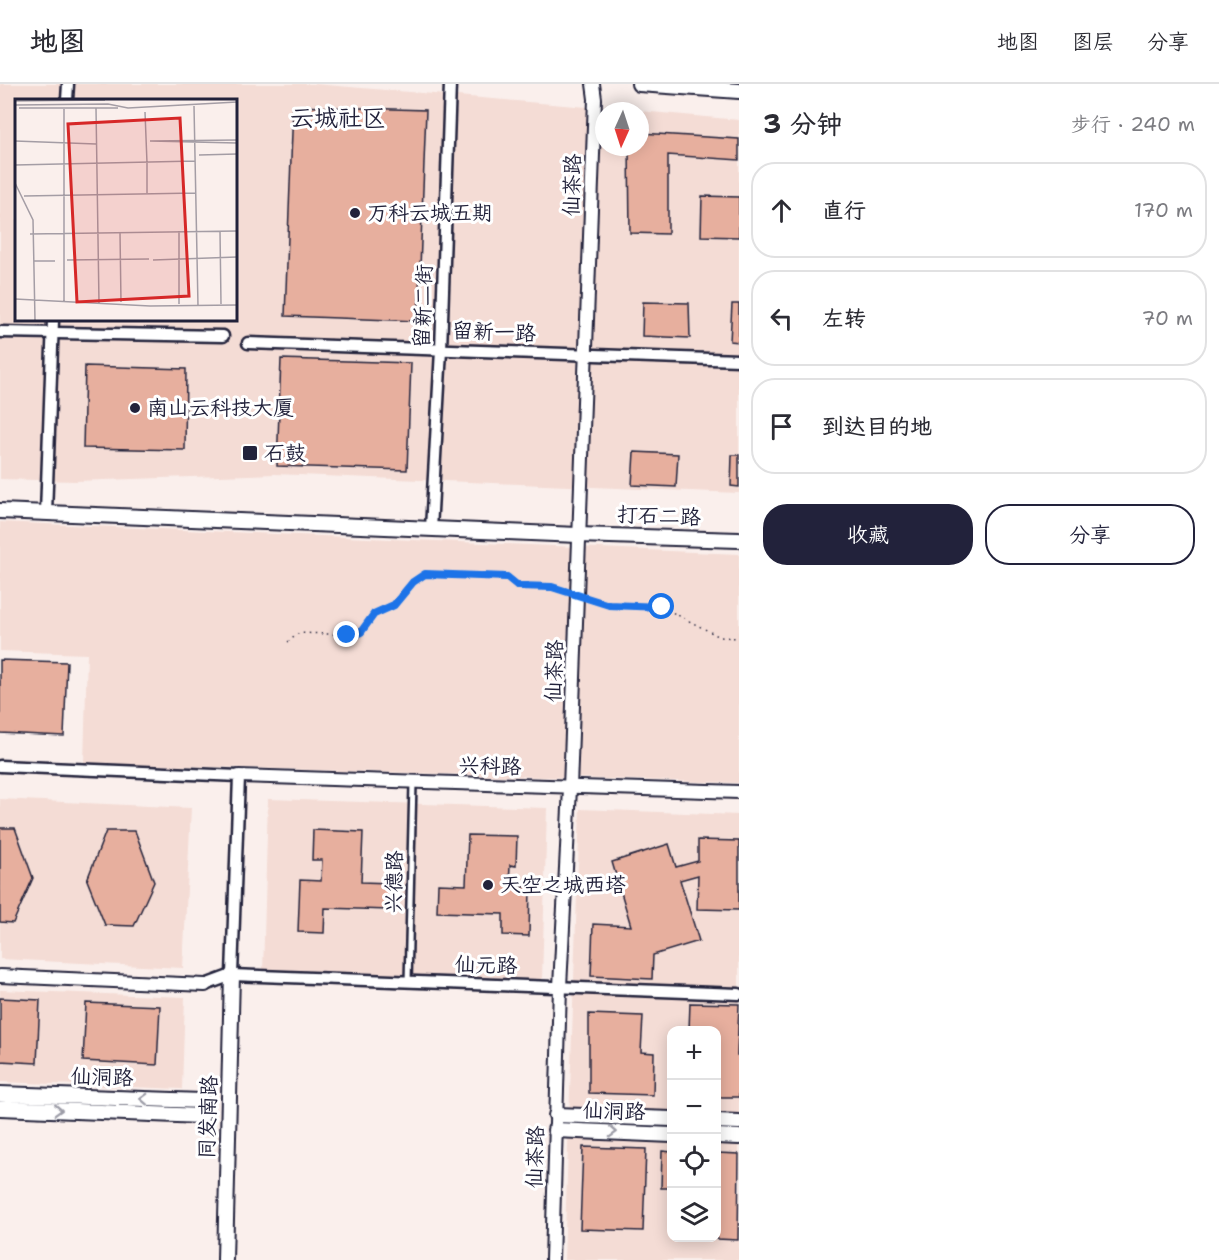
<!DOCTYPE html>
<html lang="zh">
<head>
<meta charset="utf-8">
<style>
  :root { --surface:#fff; --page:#f7f7f7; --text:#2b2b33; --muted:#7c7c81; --line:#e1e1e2; --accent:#22223b }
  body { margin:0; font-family:"Shantell Sans","LXGW WenKai TC",sans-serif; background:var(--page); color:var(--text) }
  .controls { position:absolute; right:18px; bottom:18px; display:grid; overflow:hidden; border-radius:12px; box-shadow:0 3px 15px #0003 }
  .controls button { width:54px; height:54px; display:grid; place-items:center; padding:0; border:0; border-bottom:2px solid var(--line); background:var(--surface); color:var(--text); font:30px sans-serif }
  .compass { position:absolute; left:595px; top:18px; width:54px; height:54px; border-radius:50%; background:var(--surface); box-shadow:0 3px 15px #0003; rotate:183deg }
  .stop { position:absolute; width:18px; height:18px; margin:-14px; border:4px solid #1a73e8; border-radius:50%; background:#fff }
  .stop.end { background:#1a73e8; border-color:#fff; box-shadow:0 2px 6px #0008 }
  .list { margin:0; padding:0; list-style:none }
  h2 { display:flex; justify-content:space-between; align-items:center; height:78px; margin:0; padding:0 24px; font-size:26px }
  h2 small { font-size:20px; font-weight:400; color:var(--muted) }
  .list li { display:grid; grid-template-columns:39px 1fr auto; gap:18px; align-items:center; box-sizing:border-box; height:96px; margin:0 12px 12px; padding:0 12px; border:2px solid var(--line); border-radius:24px }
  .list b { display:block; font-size:22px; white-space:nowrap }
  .list em { font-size:20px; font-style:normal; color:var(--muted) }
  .actions { display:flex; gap:12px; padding:18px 24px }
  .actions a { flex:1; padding:14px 0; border:2px solid var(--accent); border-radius:24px; text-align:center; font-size:21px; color:var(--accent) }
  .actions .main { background:var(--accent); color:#fff }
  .icon { flex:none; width:33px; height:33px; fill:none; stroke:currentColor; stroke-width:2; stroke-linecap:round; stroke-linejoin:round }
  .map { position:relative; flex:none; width:739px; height:1176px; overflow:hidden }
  header { display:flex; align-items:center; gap:36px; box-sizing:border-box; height:84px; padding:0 30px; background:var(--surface); border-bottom:2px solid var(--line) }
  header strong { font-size:28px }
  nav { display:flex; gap:33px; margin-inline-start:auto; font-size:21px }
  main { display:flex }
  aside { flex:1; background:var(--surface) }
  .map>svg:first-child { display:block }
  .built { fill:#f4dcd5; fill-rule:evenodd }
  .building { fill:#e7af9e; stroke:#22223b; stroke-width:1.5 }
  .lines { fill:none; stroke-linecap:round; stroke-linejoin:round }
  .service-casing { stroke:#22223b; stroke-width:10 }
  .minor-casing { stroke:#22223b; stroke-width:15 }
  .tertiary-casing { stroke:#22223b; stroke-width:16 }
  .secondary-casing { stroke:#22223b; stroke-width:18 }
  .service { stroke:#fff; stroke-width:5 }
  .minor { stroke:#fff; stroke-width:10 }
  .tertiary { stroke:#fff; stroke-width:12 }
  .secondary { stroke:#fff; stroke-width:14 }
  .path-bridge { stroke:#22223b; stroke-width:1.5; stroke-dasharray:1.5 4.5; stroke-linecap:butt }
  .oneway { stroke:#9c9ca7 }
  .route { stroke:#1a73e8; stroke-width:8 }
  .poi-dot { fill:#22223b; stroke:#fff; stroke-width:2 }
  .labels { text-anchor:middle; stroke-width:6; stroke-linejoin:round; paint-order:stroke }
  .street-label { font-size:21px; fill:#22223b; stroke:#fff }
  .poi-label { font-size:21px; fill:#22223b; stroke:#fff; text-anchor:start }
  .quarter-label { font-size:24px; fill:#22223b; stroke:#fff }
  .inset-road { fill:none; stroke:#a49da5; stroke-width:1.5 }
  .view { fill:#d62828; fill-opacity:0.15; stroke:#d62828; stroke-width:3 }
  .inset-edge { fill:none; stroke:#22223b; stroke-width:3 }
</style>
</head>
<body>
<header>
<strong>地图</strong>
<nav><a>地图</a><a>图层</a><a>分享</a></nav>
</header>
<main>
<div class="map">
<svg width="739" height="1176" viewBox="0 0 739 1176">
  <rect width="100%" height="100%" fill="#faefec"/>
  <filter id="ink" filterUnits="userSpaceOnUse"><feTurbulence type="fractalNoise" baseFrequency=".0167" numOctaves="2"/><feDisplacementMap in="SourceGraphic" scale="12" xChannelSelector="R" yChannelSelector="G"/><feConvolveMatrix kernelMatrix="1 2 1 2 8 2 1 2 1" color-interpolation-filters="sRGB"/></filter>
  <g filter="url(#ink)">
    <g class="built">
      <path d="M 0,0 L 314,0 L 635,27 L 604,27 L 604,63 L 640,63 L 640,27 L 739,36 L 739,409 L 275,390 L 75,397 L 0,395 ZM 16,16 L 236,16 L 236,236 L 16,236 Z"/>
      <polygon points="0,438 739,470 739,699 84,679 87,570 0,567"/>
      <polygon points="0,715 191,724 183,884 0,875"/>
      <polygon points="268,715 547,724 542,896 263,888"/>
      <path d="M 580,725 L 739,731 L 739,1176 L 564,1176 ZM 672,946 L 716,946 L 716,1154 L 672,1154 Z"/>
      <polygon points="0,906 185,913 182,1005 0,998"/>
    </g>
    <g class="building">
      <polygon points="293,22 426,26 418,237 285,232"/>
      <polygon points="640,49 739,55 739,76 668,71 668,150 630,149 629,63 640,63"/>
      <polygon points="702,112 739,113 739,153 701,152"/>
      <polygon points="643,218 689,219 690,254 642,252"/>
      <polygon points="732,220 739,220 739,258 730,257"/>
      <polygon points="281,275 411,279 407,386 277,382"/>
      <polygon points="85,282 186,285 185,366 83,364"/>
      <polygon points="634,368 678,370 676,403 632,401"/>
      <polygon points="732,371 739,371 739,403 731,402"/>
      <polygon points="0,576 67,578 64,652 0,649"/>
      <polygon points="0,744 15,744 33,794 13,839 0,838"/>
      <polygon points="313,746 363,748 361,798 391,799 390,826 325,824 324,849 298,848 300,796 321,797 322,776 312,776"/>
      <polygon points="106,747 135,747 154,798 134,842 105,841 87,796"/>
      <polygon points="468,751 517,752 516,782 510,781 509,803 530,803 529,852 503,851 503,830 437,828 438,800 466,801"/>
      <polygon points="698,756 739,757 739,826 697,825 698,791 680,796 699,857 653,871 652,895 591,892 593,840 631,842 612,778 669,760 676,783 698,777"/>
      <polygon points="0,914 40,916 37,979 0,977"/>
      <polygon points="86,919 160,922 157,981 83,977"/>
      <polygon points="690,919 739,920 737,971 739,971 739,1013 717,1013 717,946 689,946"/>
      <polygon points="589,930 643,932 641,968 654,969 653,1011 589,1009"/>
      <polygon points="583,1063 646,1065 643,1147 580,1145"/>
      <polygon points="662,1067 672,1068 672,1104 661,1104"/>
      <polygon points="717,1069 739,1070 738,1156 717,1155"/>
    </g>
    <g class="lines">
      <g class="service-casing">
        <polyline id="service" points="408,898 413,699"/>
      </g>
      <g class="minor-casing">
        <g id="minor">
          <polyline points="67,16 68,0"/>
          <polyline points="0,248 223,252"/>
          <polyline points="248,259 739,276"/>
          <polyline points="46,429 53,236"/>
          <polyline points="431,445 441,266 450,0"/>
          <polyline points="0,682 239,692 232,891"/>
          <polyline points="205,901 232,891 739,910"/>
        </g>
      </g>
      <g class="tertiary-casing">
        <g id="tertiary">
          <polyline points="239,692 739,708"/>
          <polyline points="0,892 205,901"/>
          <polyline points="552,1176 560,903 570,704 595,15 593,0"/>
        </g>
      </g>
      <g class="secondary-casing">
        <g id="secondary">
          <polyline points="639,0 739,7"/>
          <polyline points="0,427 578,451 739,456"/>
          <polyline points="0,1010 202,1017 202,1032 0,1024"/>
          <polyline points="556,1031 672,1035"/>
          <polyline points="716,1037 739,1038"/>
          <polyline points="555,1046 672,1051"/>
          <polyline points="716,1052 739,1053"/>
          <polyline points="225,1176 232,891"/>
        </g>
      </g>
      <use href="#service" class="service"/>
      <use href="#minor" class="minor"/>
      <use href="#tertiary" class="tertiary"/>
      <use href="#secondary" class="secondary"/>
      <polyline class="path-bridge" points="288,558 299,549 355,551 361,547 374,530 394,521 419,493 425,491 507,493 518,502 551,503 609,521 662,523 720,553 739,554"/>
    </g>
    <defs><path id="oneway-chevron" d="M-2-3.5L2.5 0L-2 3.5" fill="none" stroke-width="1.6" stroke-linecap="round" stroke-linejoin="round" transform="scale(1.5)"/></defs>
    <g class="oneway">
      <use href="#oneway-chevron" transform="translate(144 1015) rotate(-178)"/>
      <use href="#oneway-chevron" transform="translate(58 1026) rotate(2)"/>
      <use href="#oneway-chevron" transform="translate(613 1048) rotate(2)"/>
    </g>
  </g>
  <g class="lines" filter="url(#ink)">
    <polyline class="route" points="347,551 355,551 361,548 374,530 394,521 413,498 425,490 507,493 518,502 552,503 609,521 662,523"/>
  </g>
  <g class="poi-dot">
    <circle cx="355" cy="129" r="6"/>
    <circle cx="135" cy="324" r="6"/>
    <rect x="242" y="361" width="16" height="16" rx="3"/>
    <circle cx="488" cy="801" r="6"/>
  </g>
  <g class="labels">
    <g class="street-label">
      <text transform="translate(572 101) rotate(-88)" y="7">仙茶路</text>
      <text transform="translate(423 222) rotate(-88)" y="7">留新二街</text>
      <text transform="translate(494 248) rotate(2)" y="7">留新一路</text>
      <text transform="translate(659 432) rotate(2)" y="7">打石二路</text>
      <text transform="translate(554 587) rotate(-88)" y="7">仙茶路</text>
      <text transform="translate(490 682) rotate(2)" y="7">兴科路</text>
      <text transform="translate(394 798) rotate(-89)" y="7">兴德路</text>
      <text transform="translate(486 881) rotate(2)" y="7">仙元路</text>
      <text transform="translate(102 993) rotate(2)" y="7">仙洞路</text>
      <text transform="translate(614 1027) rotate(2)" y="7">仙洞路</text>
      <text transform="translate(208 1033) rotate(-88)" y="7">同发南路</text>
      <text transform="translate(535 1073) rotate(-88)" y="7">仙茶路</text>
    </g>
    <g class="poi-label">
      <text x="367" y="136">万科云城五期</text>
      <text x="147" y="331">南山云科技大厦</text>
      <text x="264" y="376">石鼓</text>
      <text x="500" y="808">天空之城西塔</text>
    </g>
    <g class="quarter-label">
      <text x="338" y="42">云城社区</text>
    </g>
  </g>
  <g transform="translate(15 15)">
    <rect width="222" height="222" fill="#faefec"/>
    <path class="inset-road" d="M 0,2 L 90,1M 0,6 L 93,5 L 113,9 L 222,3M 179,7 L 183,207M 4,9 L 103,9M 81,9 L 84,204M 130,13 L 132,64M 222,41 L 135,42 L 222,44M 0,42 L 81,45M 184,56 L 222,55M 132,64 L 132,94M 0,66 L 180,62M 0,84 L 18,121 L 20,221M 9,97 L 181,94M 205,132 L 206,205M 105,134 L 106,203M 15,135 L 222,132M 52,161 L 134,160M 138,161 L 222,158M 19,162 L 40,162M 0,200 L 135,207 L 222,206M 49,203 L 49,10M 164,205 L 164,132"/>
    <path class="view" d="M 165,19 L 174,197 L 62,203 L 53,25 Z"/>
    <rect width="222" height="222" class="inset-edge"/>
  </g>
</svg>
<div class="controls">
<button>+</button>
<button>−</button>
<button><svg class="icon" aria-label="locate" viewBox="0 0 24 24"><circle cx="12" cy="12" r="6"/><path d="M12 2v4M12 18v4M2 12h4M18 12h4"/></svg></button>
<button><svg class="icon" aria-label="layers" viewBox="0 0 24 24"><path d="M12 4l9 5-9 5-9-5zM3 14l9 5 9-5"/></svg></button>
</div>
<svg class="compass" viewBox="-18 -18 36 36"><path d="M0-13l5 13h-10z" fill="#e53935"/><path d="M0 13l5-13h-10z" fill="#7c7c81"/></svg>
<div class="stop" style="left:662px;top:523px"></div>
<div class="stop end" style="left:347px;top:551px"></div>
</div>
<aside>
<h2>3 分钟<small>步行 · 240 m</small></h2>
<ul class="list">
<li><svg class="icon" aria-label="ahead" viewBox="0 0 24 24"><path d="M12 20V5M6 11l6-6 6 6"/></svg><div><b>直行</b></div><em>170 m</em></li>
<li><svg class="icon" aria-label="left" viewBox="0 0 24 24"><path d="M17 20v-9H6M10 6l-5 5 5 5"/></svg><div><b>左转</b></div><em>70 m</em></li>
<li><svg class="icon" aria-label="arrive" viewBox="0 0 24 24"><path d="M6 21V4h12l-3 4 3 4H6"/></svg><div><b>到达目的地</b></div></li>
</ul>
<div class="actions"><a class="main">收藏</a><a>分享</a></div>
</aside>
</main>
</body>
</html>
